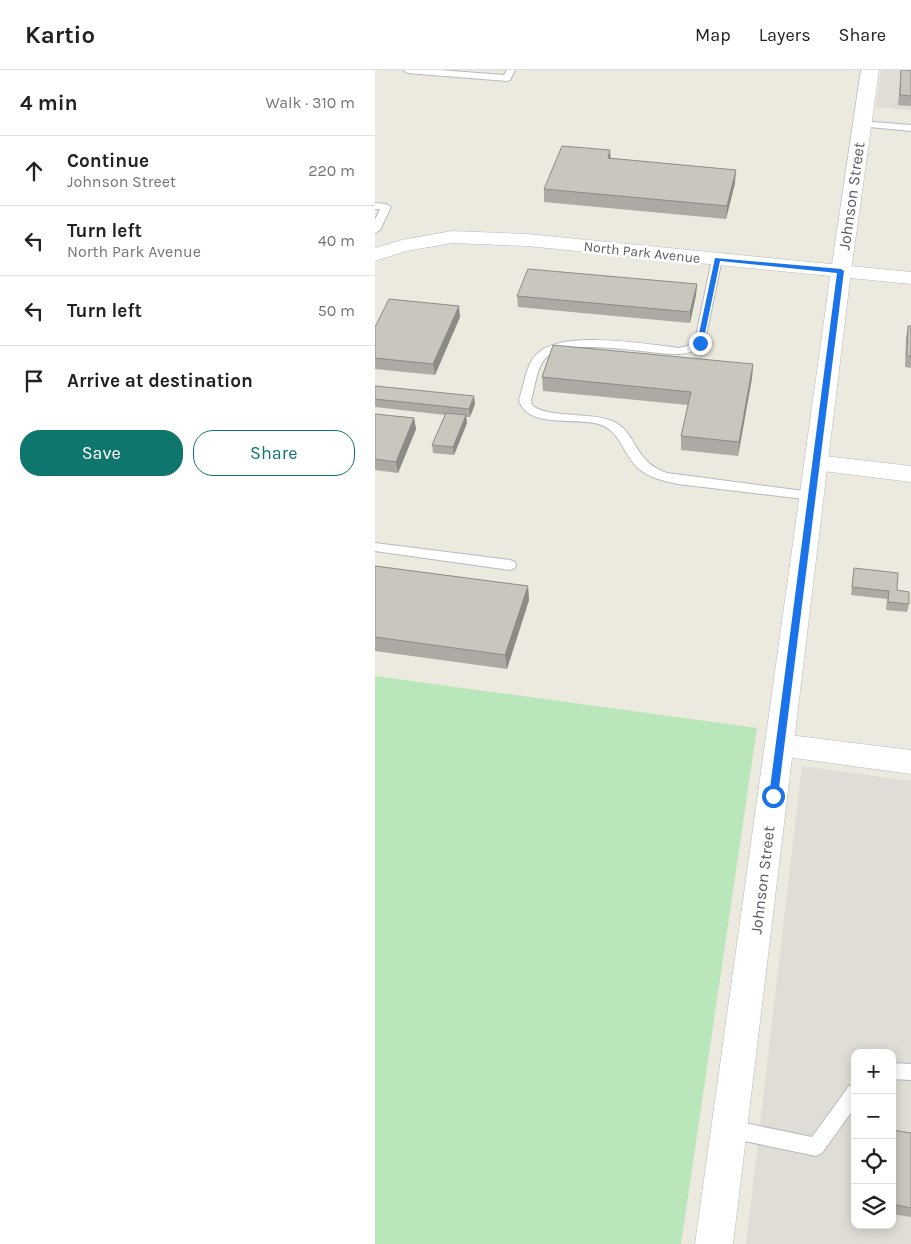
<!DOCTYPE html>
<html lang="en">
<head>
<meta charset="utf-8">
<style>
  :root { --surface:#fff; --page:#f2f2f2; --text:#222; --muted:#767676; --line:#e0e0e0; --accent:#0f766e }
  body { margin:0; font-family:Karla,sans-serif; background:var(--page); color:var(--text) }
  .controls { position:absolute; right:15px; bottom:15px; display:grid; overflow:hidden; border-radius:10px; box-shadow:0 2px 12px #0003 }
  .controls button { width:45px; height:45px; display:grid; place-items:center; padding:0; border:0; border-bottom:1px solid var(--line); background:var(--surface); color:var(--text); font:25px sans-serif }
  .stop { position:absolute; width:15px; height:15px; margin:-11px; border:4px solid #1a73e8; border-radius:50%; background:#fff }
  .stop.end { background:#1a73e8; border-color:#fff; box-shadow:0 1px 5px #0008 }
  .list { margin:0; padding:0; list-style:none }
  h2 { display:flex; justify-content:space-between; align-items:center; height:65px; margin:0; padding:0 20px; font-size:21px }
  h2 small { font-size:16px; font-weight:400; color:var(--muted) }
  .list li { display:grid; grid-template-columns:32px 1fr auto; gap:15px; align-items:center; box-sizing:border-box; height:70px; padding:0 20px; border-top:1px solid var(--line) }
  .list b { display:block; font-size:19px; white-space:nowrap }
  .list p { margin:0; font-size:16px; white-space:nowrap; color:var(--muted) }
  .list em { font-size:16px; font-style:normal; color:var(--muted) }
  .actions { display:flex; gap:10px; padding:15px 20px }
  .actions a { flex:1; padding:11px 0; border:1px solid var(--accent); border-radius:20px; text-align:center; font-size:18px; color:var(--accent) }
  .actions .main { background:var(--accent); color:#fff }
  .icon { flex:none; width:28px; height:28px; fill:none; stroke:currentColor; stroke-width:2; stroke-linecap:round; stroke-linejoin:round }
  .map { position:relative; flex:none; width:536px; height:1174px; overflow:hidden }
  header { display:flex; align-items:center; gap:30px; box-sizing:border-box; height:70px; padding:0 25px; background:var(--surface); border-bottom:1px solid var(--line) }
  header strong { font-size:24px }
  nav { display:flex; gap:28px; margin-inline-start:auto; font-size:18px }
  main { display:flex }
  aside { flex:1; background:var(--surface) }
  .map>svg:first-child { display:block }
  .industrial { fill:#dfddd6; fill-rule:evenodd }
  .green { fill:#b9e6ba }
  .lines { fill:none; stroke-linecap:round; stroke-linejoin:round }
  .service-casing { stroke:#b7b9bf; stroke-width:2 }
  .minor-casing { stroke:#b7b9bf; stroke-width:1 }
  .tertiary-casing { stroke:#b7b9bf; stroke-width:1 }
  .service { fill:#fff; fill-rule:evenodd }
  .minor { fill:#fff; fill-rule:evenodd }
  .tertiary { fill:#fff; fill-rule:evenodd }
  .wall { fill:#adaaa3 }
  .shaded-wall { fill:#8d8b85 }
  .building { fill:#c9c6be; stroke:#8d8b85 }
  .route { fill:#1a73e8 }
  .labels { text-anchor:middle; stroke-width:5; stroke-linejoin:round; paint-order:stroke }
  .far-street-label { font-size:14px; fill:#585b61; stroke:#fff }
  .street-label { font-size:16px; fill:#585b61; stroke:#fff }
</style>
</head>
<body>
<header>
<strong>Kartio</strong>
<nav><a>Map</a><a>Layers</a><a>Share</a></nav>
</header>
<main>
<aside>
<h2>4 min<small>Walk · 310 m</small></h2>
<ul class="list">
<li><svg class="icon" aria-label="ahead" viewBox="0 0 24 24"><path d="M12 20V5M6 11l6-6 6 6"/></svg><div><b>Continue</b><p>Johnson Street</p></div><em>220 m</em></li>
<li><svg class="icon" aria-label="left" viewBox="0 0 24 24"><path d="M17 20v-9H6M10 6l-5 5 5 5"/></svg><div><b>Turn left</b><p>North Park Avenue</p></div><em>40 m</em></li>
<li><svg class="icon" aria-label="left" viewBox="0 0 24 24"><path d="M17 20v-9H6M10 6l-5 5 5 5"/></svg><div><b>Turn left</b></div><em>50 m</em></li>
<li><svg class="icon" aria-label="arrive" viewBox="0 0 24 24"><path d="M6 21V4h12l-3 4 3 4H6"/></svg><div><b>Arrive at destination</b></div></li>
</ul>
<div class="actions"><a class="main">Save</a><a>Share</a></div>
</aside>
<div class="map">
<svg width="536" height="1174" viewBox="0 0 536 1174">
  <rect width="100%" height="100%" fill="#eceade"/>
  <g class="industrial">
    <polygon points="506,0 536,0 536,40 501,37"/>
    <path d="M 427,696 L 536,711 L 536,1174 L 371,1174 ZM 480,983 L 517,983 L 517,1155 L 480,1155 Z"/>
  </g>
  <polygon class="green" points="0,606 382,658 306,1174 0,1174"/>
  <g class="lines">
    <g class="service-casing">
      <g id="service">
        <polygon points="28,0 64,0 129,5 132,0 140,0 135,10 132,11 32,3"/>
        <polygon points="487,51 536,55 536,61 484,56 482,54"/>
        <polygon points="0,133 11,134 16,137 5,160 0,163 0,150 5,139 0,139"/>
        <path d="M 342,186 L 347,189 L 329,275 C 321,280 313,284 304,284 C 275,285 188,264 169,290 C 161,300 160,318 156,330 L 157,335 C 169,348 217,342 237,351 C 263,362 257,391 292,403 L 437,422 L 441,423 L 443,426 L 441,429 L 437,430 L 303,414 C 289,411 275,408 264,399 C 248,385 246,361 224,354 C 201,347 152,359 144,330 C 149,316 151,293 163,283 C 189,260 270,274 304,278 L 312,276 L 320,271 L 337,189 Z"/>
        <polygon points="0,473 135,490 140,492 141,495 140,498 135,500 0,481"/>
        <polygon points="517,993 536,994 536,1010 517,1009"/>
        <polygon points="480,1014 480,1037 447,1083 441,1086 355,1068 349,1065 346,1059 349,1053 355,1050 437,1067 474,1016"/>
      </g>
    </g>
    <g class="minor-casing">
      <g id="minor">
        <polygon points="77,161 152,164 536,202 536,214 152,176 77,173 31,181 0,191 0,178 27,170"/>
        <polygon points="441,385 536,396 536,412 432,399 429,393 432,387"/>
        <polygon points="405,664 536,680 536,704 405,686 395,683 390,675 395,667"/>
      </g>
    </g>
    <g class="tertiary-casing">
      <polygon id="tertiary" points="486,0 504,0 476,201 358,1174 320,1174 456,201"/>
    </g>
    <use href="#service" class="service"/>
    <use href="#minor" class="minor"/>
    <use href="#tertiary" class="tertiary"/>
  </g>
  <g class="wall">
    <polygon points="526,0 536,0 536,36 523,35"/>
    <polygon points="236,89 360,113 351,149 169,132 169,119"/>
    <polygon points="322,214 321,225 315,253 143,237 142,226"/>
    <polygon points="85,247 60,305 0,299 0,257"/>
    <polygon points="533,256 536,256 536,298 530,297 531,267"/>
    <polygon points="378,294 377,308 363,386 306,380 306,366 313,335 168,321 167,307"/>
    <polygon points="0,316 100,334 95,347 91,347 92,353 79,385 58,383 57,375 70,345 0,337"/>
    <polygon points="0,344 39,348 41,359 23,403 0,400"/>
    <polygon points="0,496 153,516 154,530 132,599 0,581"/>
    <polygon points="479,498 522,520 534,534 532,542 511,540 512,529 476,525"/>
    <polygon points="517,1060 536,1063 536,1147 517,1144"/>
  </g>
  <g class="shaded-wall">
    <polygon points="235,80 236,93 233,88"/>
    <polygon points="361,100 360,113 351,149 352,136"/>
    <polygon points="322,214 321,225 315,253 315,242"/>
    <polygon points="84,236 85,247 60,305 58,294"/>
    <polygon points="378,294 377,308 363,386 364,372"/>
    <polygon points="99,326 100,334 95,347 94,339"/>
    <polygon points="91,345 92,353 79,385 78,377"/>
    <polygon points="39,348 41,359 23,403 21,392"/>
    <polygon points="153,516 154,530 132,599 130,585"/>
  </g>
  <g class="building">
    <polygon points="526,0 536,0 536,26 525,25"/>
    <polygon points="187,76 235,80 233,88 361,100 352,136 169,119"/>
    <polygon points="153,199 322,214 315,242 142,226"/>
    <polygon points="14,229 84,236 58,294 0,288 0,257"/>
    <polygon points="533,256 536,256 536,286 532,286"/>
    <polygon points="178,275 378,294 364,372 306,366 316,322 167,307"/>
    <polygon points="0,316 99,326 94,339 0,329"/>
    <polygon points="71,343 91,345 78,377 57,375"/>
    <polygon points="0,344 39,348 21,392 0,389"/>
    <polygon points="0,496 153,516 130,585 0,567"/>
    <polygon points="479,498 523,503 522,520 534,522 534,534 513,532 514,521 477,517"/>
    <polygon points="517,1060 536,1063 536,1138 517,1134"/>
  </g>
  <polygon class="route" points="340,188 466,199 469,201 403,726 398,729 394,726 462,203 345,191 328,273 325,275 322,273"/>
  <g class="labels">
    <g class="far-street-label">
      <text transform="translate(267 182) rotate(6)" y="5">North Park Avenue</text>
    </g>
    <g class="street-label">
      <text transform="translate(476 126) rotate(-82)" y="6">Johnson Street</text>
      <text transform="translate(387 810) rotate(-83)" y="6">Johnson Street</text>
    </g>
  </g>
</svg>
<div class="controls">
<button>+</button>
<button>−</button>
<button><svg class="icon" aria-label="locate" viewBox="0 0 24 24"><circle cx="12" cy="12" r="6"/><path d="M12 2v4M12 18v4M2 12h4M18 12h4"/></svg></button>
<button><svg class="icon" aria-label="layers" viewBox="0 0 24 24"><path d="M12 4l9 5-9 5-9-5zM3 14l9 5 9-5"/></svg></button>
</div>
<div class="stop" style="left:398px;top:726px"></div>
<div class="stop end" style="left:325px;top:273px"></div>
</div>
</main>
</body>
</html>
